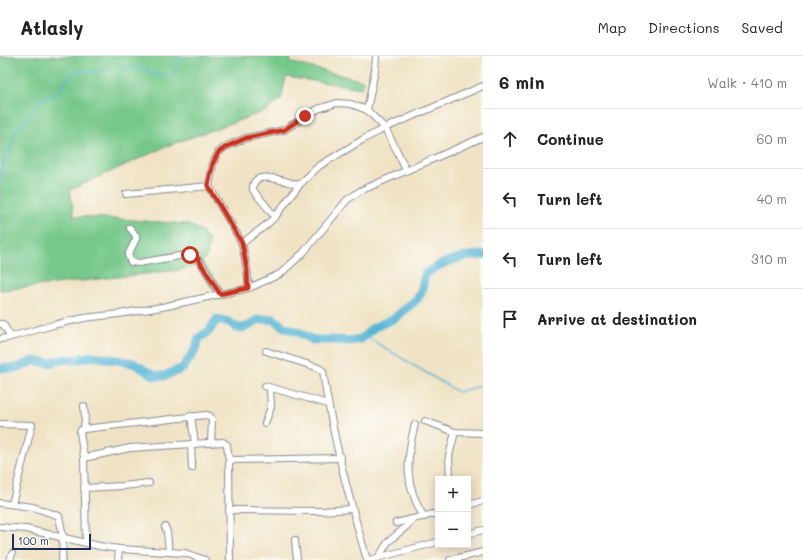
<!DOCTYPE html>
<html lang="en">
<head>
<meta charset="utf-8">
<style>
  :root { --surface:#fff; --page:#f6f6f6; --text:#222; --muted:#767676; --line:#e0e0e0 }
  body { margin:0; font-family:Mali,sans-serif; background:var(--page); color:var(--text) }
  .controls { position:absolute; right:12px; bottom:12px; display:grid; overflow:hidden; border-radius:0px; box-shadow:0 2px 10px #0003 }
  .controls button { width:36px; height:36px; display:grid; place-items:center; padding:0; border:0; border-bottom:1px solid var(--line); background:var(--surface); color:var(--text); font:20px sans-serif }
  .scale { position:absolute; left:12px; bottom:10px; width:79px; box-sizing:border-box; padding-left:4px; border:2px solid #1b2f5e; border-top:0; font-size:11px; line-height:14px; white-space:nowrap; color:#1b2f5e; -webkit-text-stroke:3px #fdfcf7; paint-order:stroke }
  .stop { position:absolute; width:12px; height:12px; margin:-9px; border:3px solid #c8321e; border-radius:50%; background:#fff }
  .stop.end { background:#c8321e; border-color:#fff; box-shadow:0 1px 4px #0008 }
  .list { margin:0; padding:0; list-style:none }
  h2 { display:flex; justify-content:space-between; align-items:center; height:52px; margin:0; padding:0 16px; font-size:17px }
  h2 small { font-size:13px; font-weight:400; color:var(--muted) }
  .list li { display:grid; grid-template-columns:26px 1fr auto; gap:12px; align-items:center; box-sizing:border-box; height:60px; padding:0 16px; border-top:1px solid var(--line) }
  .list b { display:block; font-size:15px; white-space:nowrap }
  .list em { font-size:13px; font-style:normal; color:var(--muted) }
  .icon { flex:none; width:22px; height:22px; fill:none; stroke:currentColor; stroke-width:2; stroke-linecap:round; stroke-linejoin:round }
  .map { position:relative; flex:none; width:483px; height:504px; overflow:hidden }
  header { display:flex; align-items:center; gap:24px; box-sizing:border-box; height:56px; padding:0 20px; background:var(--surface); border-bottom:1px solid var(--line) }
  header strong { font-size:19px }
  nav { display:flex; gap:22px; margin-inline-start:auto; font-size:14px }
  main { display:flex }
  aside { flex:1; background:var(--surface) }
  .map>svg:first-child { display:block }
  .green { fill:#76c88a; stroke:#487c74 }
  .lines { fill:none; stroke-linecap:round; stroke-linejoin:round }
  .stream { stroke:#56b6d5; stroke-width:1.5 }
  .river { stroke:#56b6d5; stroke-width:9 }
  .minor-casing { stroke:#868992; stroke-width:8 }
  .minor { stroke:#fff; stroke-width:6 }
  .route { stroke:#c8321e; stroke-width:5 }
</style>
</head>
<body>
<header>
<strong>Atlasly</strong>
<nav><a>Map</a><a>Directions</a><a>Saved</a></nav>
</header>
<main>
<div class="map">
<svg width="483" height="504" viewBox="0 0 483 504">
  <rect width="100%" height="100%" fill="#fdfcf7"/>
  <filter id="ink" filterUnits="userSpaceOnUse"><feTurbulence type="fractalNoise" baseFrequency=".025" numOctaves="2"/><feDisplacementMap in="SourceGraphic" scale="8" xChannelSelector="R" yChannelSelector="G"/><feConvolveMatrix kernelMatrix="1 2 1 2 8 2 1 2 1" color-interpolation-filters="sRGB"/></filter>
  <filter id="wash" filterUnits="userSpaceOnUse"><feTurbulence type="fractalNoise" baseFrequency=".012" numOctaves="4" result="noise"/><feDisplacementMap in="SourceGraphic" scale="16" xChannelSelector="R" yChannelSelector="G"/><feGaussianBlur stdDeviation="0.9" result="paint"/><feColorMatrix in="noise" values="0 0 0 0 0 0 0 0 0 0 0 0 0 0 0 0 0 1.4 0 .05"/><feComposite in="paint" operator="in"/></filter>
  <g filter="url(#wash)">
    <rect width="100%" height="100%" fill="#f0e3c5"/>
    <polygon class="green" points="0,0 291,0 290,6 363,25 362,32 286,21 281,43 268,54 167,90 70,134 74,160 187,168 200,174 209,184 207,200 202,206 222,233 214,235 198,209 180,214 0,234"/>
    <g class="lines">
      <g class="stream">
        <polyline points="0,124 4,115 3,108 9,97 16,74 32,58 38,47 43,42 57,37 71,17 80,15 92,16 126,10 143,13 159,20 168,20 173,18 182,0"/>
        <polyline points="365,280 458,336 483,329"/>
      </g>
      <path class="river" d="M 0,312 L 16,312 L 29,307 L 33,305 L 49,307 L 65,303 L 74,304 L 92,300 L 100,301 L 133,307 L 155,320 L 164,320 L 183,312 L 195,294 L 199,282 L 209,275 L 217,263 L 229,266 L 237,272 L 242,272 L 249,270 L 257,264 L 274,263 L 284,271 L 298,276 L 313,284 L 333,284 L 349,285 L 361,283 L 365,280 L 373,272 L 395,262 L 417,243 L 421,237 L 425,218 C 442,206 462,199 483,199"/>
    </g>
  </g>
  <g filter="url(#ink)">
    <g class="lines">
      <g class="minor-casing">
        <g id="minor">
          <polyline points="367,54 375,14 376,0"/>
          <polyline points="126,138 209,130"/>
          <path d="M 275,161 L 253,134 C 251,111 287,126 299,129"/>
          <polyline points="130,172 136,180 136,183 128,199 131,206 139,207 185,199 193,199 201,207 220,238"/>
          <polyline points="242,187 265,170 275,161 299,129 319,110 362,84 385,72 483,30"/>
          <polyline points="249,232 247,214 242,187 209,130 213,107 218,97 225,91 246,82 284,74 318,53 337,47 351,48 367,54 385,72 396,93 406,114"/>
          <polyline points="0,268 3,268 11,281"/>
          <polyline points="0,283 7,282 53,269 84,262 119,258 162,251 249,232 280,218 303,197 347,144 360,135 483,81"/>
          <path d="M 266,295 L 319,312 L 323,315 C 332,379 349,442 367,504"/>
          <polyline points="265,330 328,348"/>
          <polyline points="84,350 85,361 84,373"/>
          <polyline points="191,360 195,388"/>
          <polyline points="425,365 455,376 483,377"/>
          <polyline points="265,367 271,351 270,332"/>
          <polyline points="0,368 32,369 12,448"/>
          <path d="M 415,368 C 406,403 404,429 424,461"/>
          <polyline points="191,388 192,412"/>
          <polyline points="84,402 80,376 81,374 84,373 206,359 210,360 212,364 211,387"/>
          <polyline points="229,404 230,504"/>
          <polyline points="450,423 449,400 455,376"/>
          <polyline points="84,432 123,430 149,427"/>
          <polyline points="0,447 33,451 59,460 63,481 62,504"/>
          <polyline points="468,449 483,445"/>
          <polyline points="229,454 320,455 352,453"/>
          <polyline points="396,467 438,457"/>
          <polyline points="0,471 26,473 99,490 119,493 185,497 205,504"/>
          <polyline points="165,471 167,476 169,495"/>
          <polyline points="468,478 483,474"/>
          <polyline points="295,484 297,504"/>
          <polyline points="86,486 84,402 130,392 223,386 227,389 229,404 341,402"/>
          <polyline points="378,502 388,486 408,469 411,464"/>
          <polyline points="10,504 12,498"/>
          <polyline points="118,504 119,493"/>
          <polyline points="369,504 438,486"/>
          <polyline points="450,504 483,496"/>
        </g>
      </g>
      <use href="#minor" class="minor"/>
    </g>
  </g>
  <g class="lines" filter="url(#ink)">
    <polyline class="route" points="190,199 193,199 198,203 220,238 248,232 247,214 242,187 208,130 213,107 218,97 226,91 246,82 284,74 305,60"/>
  </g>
</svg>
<div class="controls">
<button>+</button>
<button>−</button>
</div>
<div class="scale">100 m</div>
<div class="stop" style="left:190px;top:199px"></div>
<div class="stop end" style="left:305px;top:60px"></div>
</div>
<aside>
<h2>6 min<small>Walk · 410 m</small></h2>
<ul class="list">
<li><svg class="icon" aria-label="ahead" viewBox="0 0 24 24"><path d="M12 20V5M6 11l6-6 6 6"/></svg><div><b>Continue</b></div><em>60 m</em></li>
<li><svg class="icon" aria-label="left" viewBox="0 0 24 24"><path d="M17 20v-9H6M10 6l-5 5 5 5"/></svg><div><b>Turn left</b></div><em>40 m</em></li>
<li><svg class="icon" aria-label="left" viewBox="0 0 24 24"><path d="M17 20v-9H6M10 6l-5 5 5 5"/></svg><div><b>Turn left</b></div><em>310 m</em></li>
<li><svg class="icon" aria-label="arrive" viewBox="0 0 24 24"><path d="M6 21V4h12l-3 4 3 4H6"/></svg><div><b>Arrive at destination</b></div></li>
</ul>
</aside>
</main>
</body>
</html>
